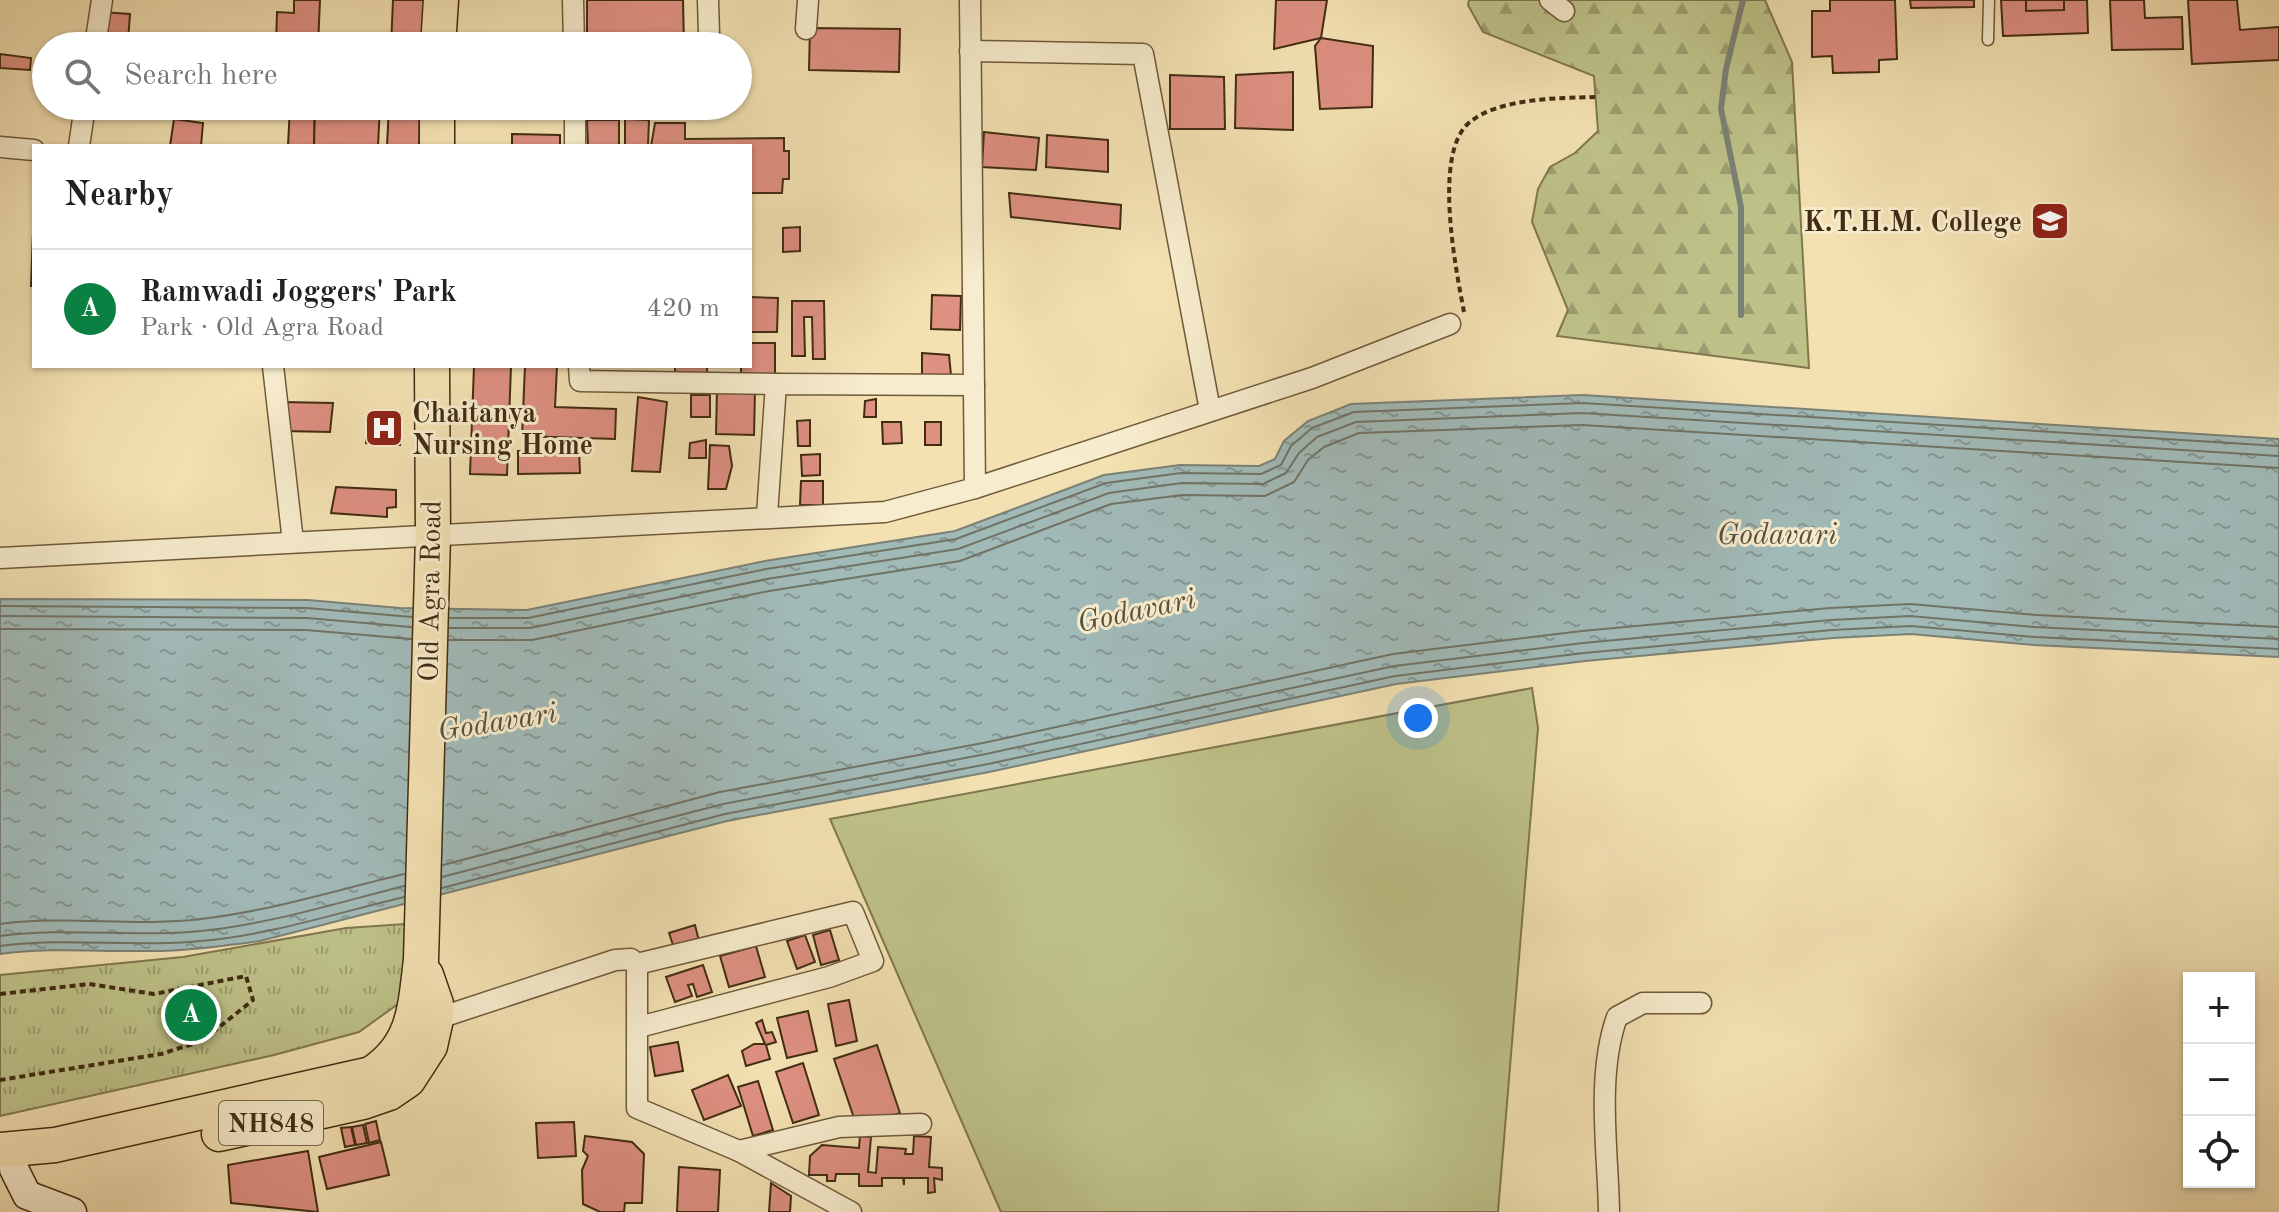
<!DOCTYPE html>
<html lang="en">
<head>
<meta charset="utf-8">
<style>
  :root { --surface:#fff; --page:#f2f2f2; --text:#202124; --muted:#757577; --line:#e0e0e0; --accent:#0b8043 }
  body { margin:0; font-family:"Old Standard TT",serif; background:var(--page); color:var(--text) }
  .controls { position:absolute; right:24px; bottom:24px; display:grid; overflow:hidden; border-radius:0px; box-shadow:0 2px 6px #0004 }
  .controls button { width:72px; height:72px; display:grid; place-items:center; padding:0; border:0; border-bottom:2px solid var(--line); background:var(--surface); color:var(--text); font:40px sans-serif }
  .you { position:absolute; left:1418px; top:718px; width:28px; height:28px; margin:-20px; border:6px solid #fff; border-radius:50%; background:#1a73e8; box-shadow:0 0 0 12px #1a73e833 }
  .badge { display:grid; place-items:center; width:52px; height:52px; border-radius:50%; background:var(--accent); color:#fff; font-size:26px; font-weight:700 }
  .pin { position:absolute; translate:-50% -50%; border:4px solid #fff; box-shadow:0 2px 8px #0006 }
  .list { margin:0; padding:0; list-style:none }
  h2 { display:flex; justify-content:space-between; align-items:center; height:104px; margin:0; padding:0 32px; font-size:34px }
  h2 small { font-size:26px; font-weight:400; color:var(--muted) }
  .list li { display:grid; grid-template-columns:52px 1fr auto; gap:24px; align-items:center; box-sizing:border-box; height:120px; padding:0 32px; border-top:2px solid var(--line) }
  .list b { display:block; font-size:30px; white-space:nowrap }
  .list p { margin:0; font-size:26px; white-space:nowrap; color:var(--muted) }
  .list em { font-size:26px; font-style:normal; color:var(--muted) }
  .icon { flex:none; width:44px; height:44px; fill:none; stroke:currentColor; stroke-width:2; stroke-linecap:round; stroke-linejoin:round }
  .map { position:relative; flex:none; width:2279px; height:1212px; overflow:hidden }
  .search { position:absolute; background:var(--surface); box-shadow:0 2px 6px #0004; left:32px; top:32px; width:720px; height:88px; display:flex; align-items:center; gap:20px; box-sizing:border-box; padding:0 28px; border-radius:44px; color:var(--muted); font-size:30px }
  .panel { position:absolute; background:var(--surface); box-shadow:0 2px 6px #0004; left:32px; top:144px; width:720px; height:224px; border-radius:0px }
  .map>svg:first-child { display:block }
  .green { fill:#bec289; stroke:#80774e; stroke-width:2 }
  .forest { fill:url(#forest-firs); stroke:#80774e; stroke-width:2 }
  .park { fill:url(#park-tufts); stroke:#80774e; stroke-width:2 }
  .water { fill:url(#water-ripples); stroke:#7b8176; stroke-width:2 }
  .lines { fill:none; stroke-linecap:round; stroke-linejoin:round }
  .shore { stroke:#717365; stroke-width:2 }
  .stream { stroke:#7b8176; stroke-width:6 }
  .building { fill:#de9081; stroke:#412c12; stroke-width:2 }
  .lane-casing { stroke:#6e593a; stroke-width:13 }
  .street-casing { stroke:#6e593a; stroke-width:23 }
  .secondary-casing { stroke:#412c12; stroke-width:31 }
  .highway-casing { stroke:#412c12; stroke-width:37 }
  .path { stroke:#412c12; stroke-width:4; stroke-dasharray:6 4; stroke-linecap:butt }
  .lane { stroke:#f7eccd; stroke-width:10 }
  .street { stroke:#f7eccd; stroke-width:20 }
  .secondary { stroke:#f7eccd; stroke-width:28 }
  .highway { stroke:#f3e1b2; stroke-width:34 }
  .labels { text-anchor:middle; stroke-width:6; stroke-linejoin:round; paint-order:stroke }
  .shield { fill:#f7eccd; stroke:#78664a; stroke-width:2 }
  .shield-label { font-size:26px; font-weight:bold; fill:#412c12 }
  .poi-label { font-size:28px; font-weight:bold; fill:#412c12; stroke:#f7eccd; text-anchor:end }
  .street-label { font-size:28px; fill:#412c12; stroke:#f7eccd }
  .water-label { font-size:30px; font-style:italic; fill:#59503c; stroke:#f7eccd }
</style>
</head>
<body>
<div class="map">
<svg width="2279" height="1212" viewBox="0 0 2279 1212">
  <defs>
    <pattern id="forest-firs" width="22" height="20" patternUnits="userSpaceOnUse" patternTransform="scale(2)"><rect width="22" height="20" fill="#bec289"/><path d="M5 1l3.5 6h-7zM16 11l3.5 6h-7z" fill="#9c9e6f"/></pattern>
    <pattern id="park-tufts" width="24" height="20" patternUnits="userSpaceOnUse" patternTransform="scale(2)"><rect width="24" height="20" fill="#bec289"/><path d="M3 7l-1-3M5 7V3M7 7l1-3M15 17l-1-3M17 17v-4M19 17l1-3" fill="none" stroke="#9c9e6f"/></pattern>
    <pattern id="water-ripples" width="26" height="14" patternUnits="userSpaceOnUse" patternTransform="scale(2)"><rect width="26" height="14" fill="#a1bab8"/><path d="M2 4q2-2 4 0t4 0M15 11q2-2 4 0t4 0" fill="none" stroke="#859794"/></pattern>
  </defs>
  <rect width="100%" height="100%" fill="#f3e1b2"/>
  <filter id="stains"><feTurbulence type="fractalNoise" baseFrequency=".0025" numOctaves="4"/><feColorMatrix values="0 0 0 0 .2 0 0 0 0 .09 0 0 0 0 .02 0 0 0 .5 -.17"/></filter>
  <radialGradient id="worn" r=".72"><stop offset=".6" stop-color="#630" stop-opacity="0"/><stop offset="1" stop-color="#630" stop-opacity=".3"/></radialGradient>
  <polygon class="green" points="1532,688 1538,728 1498,1212 1001,1212 830,819"/>
  <polygon class="forest" points="1469,0 1765,0 1792,62 1809,368 1557,336 1568,310 1532,222 1538,189 1550,167 1575,153 1598,131 1594,76 1483,32 1468,5"/>
  <polygon class="park" points="405,924 405,999 359,1032 274,1055 0,1116 0,975 183,957 346,928"/>
  <path class="water" d="M 1583,395 L 2279,439 L 2279,657 L 2034,645 L 1911,634 L 1833,638 L 1585,661 L 1396,684 L 989,772 L 727,821 L 260,941 C 222,946 186,951 148,951 C 98,952 50,947 0,954 L 0,599 L 308,600 L 400,608 L 527,610 L 765,561 L 955,531 L 1104,475 L 1180,465 L 1259,466 L 1275,459 L 1284,441 L 1308,421 L 1351,404 Z"/>
  <g class="lines">
    <g class="shore">
      <polyline points="0,606 307,608 412,617"/>
      <polyline points="0,616 307,618 411,627"/>
      <polyline points="450,618 528,618 766,569 956,539 1106,483 1181,473 1261,474 1281,465 1291,446 1312,428 1354,412 1583,403 2279,446"/>
      <polyline points="449,628 530,628 767,579 958,549 1109,493 1182,483 1263,484 1286,473 1299,453 1317,437 1356,422 1582,413 2279,456"/>
      <polyline points="0,629 306,630 411,639"/>
      <polyline points="449,640 532,640 769,591 960,561 1111,504 1182,495 1265,496 1294,482 1308,460 1324,447 1359,433 1582,425 2279,468"/>
      <polyline points="443,865 720,792 983,743 1393,654 1582,631 1830,608 1910,604 2036,615 2279,627"/>
      <polyline points="442,877 723,804 986,754 1394,666 1583,643 1831,620 1910,616 2035,627 2279,639"/>
      <polyline points="442,888 725,814 988,764 1395,676 1584,653 1832,630 1911,626 2035,637 2279,649"/>
      <path d="M 0,924 C 67,915 134,927 201,919 C 270,911 337,890 404,874"/>
      <path d="M 0,936 C 67,927 134,938 201,931 C 270,924 337,903 404,886"/>
      <path d="M 0,946 C 67,937 134,948 201,941 C 270,935 337,913 404,897"/>
    </g>
    <polyline class="stream" points="1741,315 1741,207 1721,109 1726,69 1743,0"/>
  </g>
  <g class="building">
    <polygon points="294,0 320,0 318,46 276,46 277,12 294,13"/>
    <polygon points="393,0 425,0 423,46 391,46"/>
    <polygon points="587,0 683,0 684,46 587,46"/>
    <polygon points="1276,0 1327,0 1321,38 1274,49"/>
    <polygon points="1830,0 1895,0 1897,59 1879,60 1879,72 1833,73 1832,56 1812,57 1812,11 1830,11"/>
    <polygon points="1910,0 1974,0 1974,7 1911,8"/>
    <polygon points="2001,0 2087,0 2088,33 2003,36"/>
    <polygon points="2026,0 2064,0 2064,10 2026,11"/>
    <polygon points="2110,0 2144,0 2145,18 2182,17 2183,49 2112,50"/>
    <polygon points="2188,0 2237,0 2240,30 2279,27 2279,60 2192,64"/>
    <polygon points="102,12 130,14 128,41 118,41 117,46 98,46"/>
    <polygon points="810,28 900,29 899,72 809,70"/>
    <polygon points="1321,38 1373,46 1372,107 1320,109 1315,46"/>
    <polygon points="0,54 31,58 30,70 0,68"/>
    <polygon points="1293,72 1293,130 1235,128 1236,75"/>
    <polygon points="1170,75 1224,77 1225,129 1170,129"/>
    <polygon points="87,106 128,107 126,119 85,119"/>
    <polygon points="290,106 315,106 314,146 288,146"/>
    <polygon points="315,106 380,106 378,146 314,146"/>
    <polygon points="389,106 420,106 419,146 387,146"/>
    <polygon points="174,119 203,123 201,146 170,146"/>
    <polygon points="625,119 649,120 648,146 625,146"/>
    <polygon points="587,120 619,120 619,146 588,146"/>
    <polygon points="655,123 685,123 685,139 784,138 784,151 789,151 789,179 783,179 782,193 750,193 750,146 651,146"/>
    <polygon points="984,132 1039,138 1036,170 982,167"/>
    <polygon points="512,134 560,135 560,146 512,146"/>
    <polygon points="1047,135 1108,140 1108,172 1046,167"/>
    <polygon points="1009,193 1121,205 1120,229 1011,217"/>
    <polygon points="34,206 34,286 31,286"/>
    <polygon points="800,227 800,251 783,252 783,228"/>
    <polygon points="932,295 961,296 960,330 931,329"/>
    <polygon points="750,297 778,298 777,332 750,332"/>
    <polygon points="792,301 824,301 825,359 813,359 812,317 804,317 805,356 792,356"/>
    <polygon points="751,343 775,343 775,379 741,379 741,366 750,366"/>
    <polygon points="922,353 949,355 951,375 922,376"/>
    <polygon points="474,366 511,366 507,475 470,474"/>
    <polygon points="525,366 557,366 555,407 616,409 615,439 522,436"/>
    <polygon points="675,366 707,366 707,373 675,374"/>
    <polygon points="717,389 755,390 754,435 716,434"/>
    <rect x="691" y="395" width="19" height="22"/>
    <polygon points="638,397 667,402 660,472 632,471"/>
    <polygon points="876,399 876,417 864,417 865,401"/>
    <polygon points="281,402 333,403 330,432 283,431"/>
    <polygon points="368,413 401,414 400,445 366,443"/>
    <polygon points="810,420 810,446 798,446 797,421"/>
    <polygon points="882,422 901,422 902,443 883,444"/>
    <rect x="925" y="422" width="16" height="23"/>
    <polygon points="706,440 706,458 689,458 690,443"/>
    <polygon points="710,445 729,446 732,466 726,489 708,489"/>
    <polygon points="579,450 580,473 518,474 518,451"/>
    <polygon points="820,454 820,475 802,476 801,455"/>
    <polygon points="801,481 823,481 823,505 800,505"/>
    <polygon points="336,487 396,490 396,507 387,508 387,517 331,513"/>
    <polygon points="695,925 699,941 674,948 669,933"/>
    <polygon points="830,930 839,960 821,965 813,935"/>
    <polygon points="805,935 815,962 797,969 787,941"/>
    <polygon points="756,946 765,977 729,987 720,956"/>
    <polygon points="703,965 712,992 697,997 693,984 688,985 692,996 675,1002 666,977"/>
    <polygon points="849,1000 857,1041 836,1046 828,1004"/>
    <polygon points="808,1011 817,1051 787,1058 777,1018"/>
    <polygon points="762,1020 766,1033 772,1032 776,1042 766,1045 770,1059 746,1066 742,1051 754,1044 765,1044 756,1023"/>
    <polygon points="678,1042 683,1071 655,1076 650,1047"/>
    <polygon points="877,1045 900,1113 857,1127 834,1059"/>
    <polygon points="803,1063 819,1115 793,1123 776,1072"/>
    <polygon points="728,1075 741,1106 704,1120 692,1090"/>
    <polygon points="758,1081 773,1130 753,1136 738,1087"/>
    <polygon points="376,1121 380,1140 369,1143 365,1124"/>
    <polygon points="574,1122 576,1156 538,1158 536,1123"/>
    <polygon points="363,1125 367,1143 356,1145 352,1127"/>
    <polygon points="351,1127 355,1145 345,1147 341,1128"/>
    <polygon points="585,1136 632,1142 644,1154 642,1203 625,1203 624,1212 600,1212 583,1204 582,1170 588,1156 583,1151"/>
    <polygon points="860,1136 871,1137 868,1172 876,1173 878,1147 906,1149 905,1154 913,1154 914,1136 931,1137 929,1167 942,1168 942,1180 934,1178 935,1192 928,1193 928,1178 904,1178 904,1185 903,1178 882,1178 882,1186 859,1186 859,1174 836,1174 835,1181 827,1181 827,1175 809,1175 810,1156 822,1145 859,1148"/>
    <polygon points="381,1142 389,1175 327,1189 319,1157"/>
    <polygon points="308,1151 318,1212 231,1203 228,1165"/>
    <polygon points="679,1167 720,1170 718,1212 677,1212"/>
    <polygon points="771,1183 791,1196 790,1212 769,1212"/>
  </g>
  <g class="lines">
    <g class="lane-casing">
      <polyline id="lane" points="1988,40 1989,0"/>
    </g>
    <g class="street-casing">
      <g id="street">
        <polyline points="573,0 574,46"/>
        <polyline points="708,0 709,34"/>
        <polyline points="1550,0 1564,11"/>
        <polyline points="806,29 808,0"/>
        <polyline points="95,46 102,0"/>
        <polyline points="970,51 1143,54 1210,410"/>
        <polyline points="575,106 575,146"/>
        <polyline points="79,146 85,106"/>
        <polyline points="0,147 34,150"/>
        <polyline points="273,366 293,542"/>
        <polyline points="579,366 580,381 776,384"/>
        <polyline points="975,488 1312,378 1450,324"/>
        <polyline points="767,515 776,384 974,385"/>
        <polyline points="0,558 885,512 975,488 970,0"/>
        <polyline points="637,964 853,912 873,961 829,977 639,1027"/>
        <polyline points="436,1019 615,960 631,959 637,964 637,1108 739,1151 851,1212"/>
        <polyline points="739,1151 839,1127 921,1124"/>
        <path d="M 1609,1212 C 1608,1150 1596,1076 1617,1017 L 1643,1003 L 1701,1003"/>
      </g>
    </g>
    <g class="secondary-casing">
      <polyline id="secondary" points="13,1149 14,1169 27,1195 72,1212"/>
    </g>
    <g class="highway-casing">
      <g id="highway">
        <polyline points="438,46 441,0"/>
        <polyline points="437,146 437,106"/>
        <polyline points="219,1134 363,1102 389,1093 408,1080 430,1046 436,1019 436,1004 426,975"/>
        <path d="M 0,1150 L 55,1145 L 371,1074 C 415,1046 415,1008 421,960 L 433,536 L 432,366"/>
      </g>
    </g>
    <g class="path">
      <path d="M 1464,312 C 1456,270 1432,152 1470,122 C 1499,98 1559,98 1595,97"/>
      <polyline points="0,994 89,984 154,994 246,976 253,1000 202,1041 161,1054 0,1080"/>
    </g>
    <use href="#lane" class="lane"/>
    <use href="#street" class="street"/>
    <use href="#secondary" class="secondary"/>
    <use href="#highway" class="highway"/>
  </g>
  <defs>
    <g id="school-square" transform="scale(2)"><rect x="-9" y="-9" width="18" height="18" rx="4" fill="#8f2418" stroke="#f7eccd"/><path d="M0-5L7-2L0 1L-7-2ZM-4 1L0 2.5L4 1V4Q0 6-4 4Z" fill="#fff"/></g>
    <g id="hospital-square" transform="scale(2)"><rect x="-9" y="-9" width="18" height="18" rx="4" fill="#8f2418" stroke="#f7eccd"/><path d="M-5-5h3v3.5h4V-5h3V5h-3V1.5h-4V5h-3Z" fill="#fff"/></g>
  </defs>
  <g fill-rule="evenodd">
    <use href="#school-square" x="2050" y="221"/>
    <use href="#hospital-square" x="384" y="428"/>
  </g>
  <g class="labels">
    <rect class="shield" x="219" y="1101" width="104" height="44" rx="6"/>
    <g class="shield-label">
      <text x="271" y="1132">NH848</text>
    </g>
    <g class="poi-label">
      <text x="2022" y="231">K.T.H.M. College</text>
      <text x="412" y="422" text-anchor="start">Chaitanya<tspan x="412" dy="32">Nursing Home</tspan></text>
    </g>
    <g class="street-label">
      <text transform="translate(429 591) rotate(-89)" y="10">Old Agra Road</text>
    </g>
    <g class="water-label">
      <text x="1777" y="544">Godavari</text>
      <text transform="translate(1136 610) rotate(-12)" y="10">Godavari</text>
      <text transform="translate(497 721) rotate(-9)" y="10">Godavari</text>
    </g>
  </g>
  <rect width="100%" height="100%" filter="url(#stains)"/>
  <rect width="100%" height="100%" fill="url(#worn)"/>
</svg>
<div class="controls">
<button>+</button>
<button>−</button>
<button><svg class="icon" aria-label="locate" viewBox="0 0 24 24"><circle cx="12" cy="12" r="6"/><path d="M12 2v4M12 18v4M2 12h4M18 12h4"/></svg></button>
</div>
<div class="you"></div>
<div class="pin badge" style="left:191px;top:1015px">A</div>
<div class="search"><svg class="icon" aria-label="search" viewBox="0 0 24 24"><circle cx="10" cy="10" r="6"/><path d="M15 15l6 6"/></svg>Search here</div>
<section class="panel">
<h2>Nearby<small></small></h2>
<ul class="list">
<li><span class="badge">A</span><div><b>Ramwadi Joggers' Park</b><p>Park · Old Agra Road</p></div><em>420 m</em></li>
</ul>
</section>
</div>
</body>
</html>
